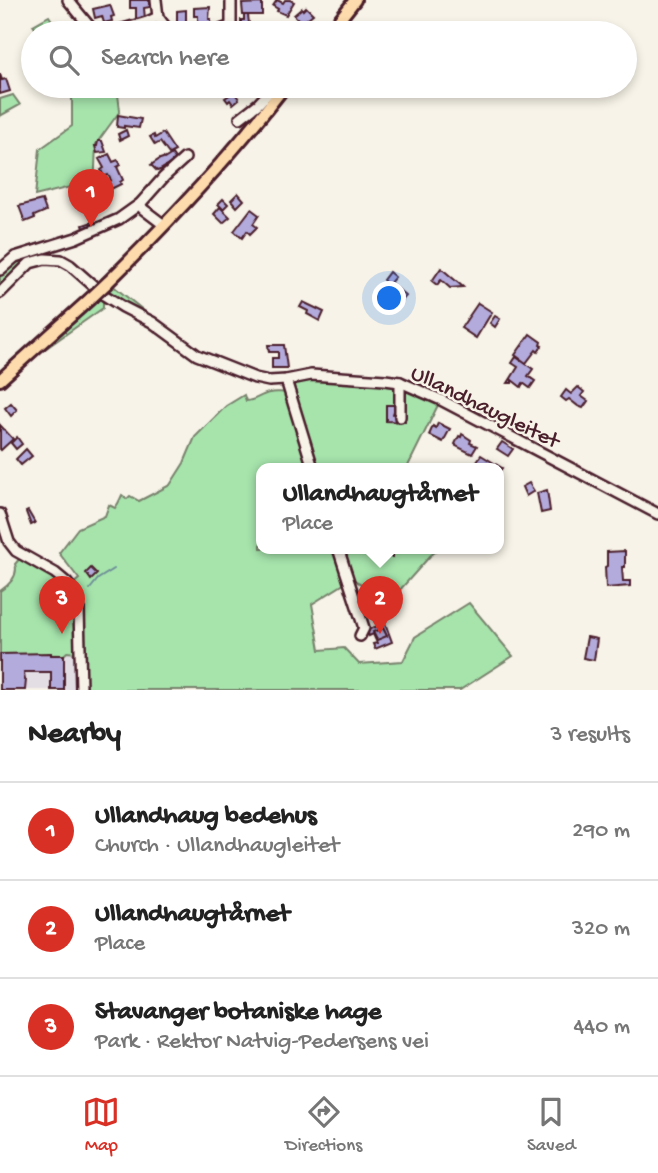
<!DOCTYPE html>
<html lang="en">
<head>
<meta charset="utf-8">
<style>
  :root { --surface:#fff; --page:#f2f2f2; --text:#222; --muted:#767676; --line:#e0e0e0; --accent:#d93025 }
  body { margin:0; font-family:"Gochi Hand",sans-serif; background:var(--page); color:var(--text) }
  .you { position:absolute; left:390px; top:299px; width:24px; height:24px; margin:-18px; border:5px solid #fff; border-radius:50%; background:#1a73e8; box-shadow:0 0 0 10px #1a73e833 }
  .badge { display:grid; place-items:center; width:46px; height:46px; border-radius:50%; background:var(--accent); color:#fff; font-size:23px; font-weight:700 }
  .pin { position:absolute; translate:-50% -58px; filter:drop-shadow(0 2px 4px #0008) }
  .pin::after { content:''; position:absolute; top:37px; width:24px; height:21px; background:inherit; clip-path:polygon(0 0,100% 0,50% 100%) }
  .popup { position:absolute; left:256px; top:463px; width:248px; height:91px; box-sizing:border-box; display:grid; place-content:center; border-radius:14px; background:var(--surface); filter:drop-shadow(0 2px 5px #0005); font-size:23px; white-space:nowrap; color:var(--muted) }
  .popup b { font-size:26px; color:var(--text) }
  .popup::after { content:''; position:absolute; left:50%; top:100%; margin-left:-14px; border:14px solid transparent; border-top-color:var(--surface) }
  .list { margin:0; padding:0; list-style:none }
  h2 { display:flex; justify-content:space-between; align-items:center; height:91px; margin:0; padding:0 28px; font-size:30px }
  h2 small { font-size:23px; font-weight:400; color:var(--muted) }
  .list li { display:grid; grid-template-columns:46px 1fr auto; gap:21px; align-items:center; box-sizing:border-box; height:98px; padding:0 28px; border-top:2px solid var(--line) }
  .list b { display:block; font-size:26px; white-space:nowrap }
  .list p { margin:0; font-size:23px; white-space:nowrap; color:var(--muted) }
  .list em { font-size:23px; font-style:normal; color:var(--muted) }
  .icon { flex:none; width:38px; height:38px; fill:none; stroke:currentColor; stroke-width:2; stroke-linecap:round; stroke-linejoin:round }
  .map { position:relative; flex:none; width:658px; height:690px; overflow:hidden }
  .search { position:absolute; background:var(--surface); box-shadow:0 4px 10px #0003; left:21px; right:21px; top:21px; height:77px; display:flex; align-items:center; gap:18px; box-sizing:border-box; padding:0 24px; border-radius:38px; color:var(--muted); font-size:26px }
  .sheet { height:385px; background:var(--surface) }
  nav { display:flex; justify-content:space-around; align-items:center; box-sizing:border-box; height:98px; border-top:2px solid var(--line); background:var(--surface); font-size:19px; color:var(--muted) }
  nav a { display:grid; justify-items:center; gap:4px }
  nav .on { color:var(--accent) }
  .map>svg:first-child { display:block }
  .built { fill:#e3dde4 }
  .green { fill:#a6e4ac; stroke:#78826c; stroke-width:2 }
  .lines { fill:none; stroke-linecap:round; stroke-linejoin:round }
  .stream { stroke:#6d8d97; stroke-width:2 }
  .building { fill:#b3abdc; stroke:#4a1f2b; stroke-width:2 }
  .minor-casing { stroke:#4a1f2b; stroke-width:14 }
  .major-casing { stroke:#4a1f2b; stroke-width:16 }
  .minor { stroke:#f7f3e8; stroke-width:9 }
  .major { stroke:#fedbac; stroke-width:10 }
  .major-bridge-casing { stroke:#4a1f2b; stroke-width:16; stroke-linecap:butt }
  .major-bridge { stroke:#fedbac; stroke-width:10 }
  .labels { text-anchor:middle; stroke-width:5; stroke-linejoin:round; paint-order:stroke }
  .street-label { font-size:23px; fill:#4a1f2b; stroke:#f7f3e8 }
</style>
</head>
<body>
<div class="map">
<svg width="658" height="690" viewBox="0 0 658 690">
  <rect width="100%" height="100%" fill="#f7f3e8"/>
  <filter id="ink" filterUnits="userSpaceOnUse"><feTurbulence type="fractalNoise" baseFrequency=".0143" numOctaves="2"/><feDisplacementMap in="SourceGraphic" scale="14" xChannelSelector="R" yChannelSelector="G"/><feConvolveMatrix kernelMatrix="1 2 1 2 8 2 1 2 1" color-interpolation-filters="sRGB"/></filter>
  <g filter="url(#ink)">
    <polygon class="built" points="68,652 76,653 83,690 0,690 0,654 64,655"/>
    <g class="green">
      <polygon points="49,16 60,33 38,33 33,25"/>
      <polygon points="78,86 117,86 120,111 96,144 94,191 70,187 35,196 40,149 72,126 72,92"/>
      <polygon points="13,95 20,105 0,116 0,99"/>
      <polygon points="21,258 23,260 24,264 0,289 0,272"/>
      <polygon points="112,285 153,318 152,319 105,292"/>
      <polygon points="101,296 103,297 103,308 38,354"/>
      <path d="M 304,379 L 391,384 L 440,401 L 407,468 L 261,468 L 261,548 L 440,548 L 430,556 L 391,600 L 352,579 L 312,604 L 320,650 L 344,648 L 359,664 L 403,661 L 415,637 L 469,603 L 513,656 L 460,690 L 83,690 L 76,653 L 67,652 L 64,655 L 0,654 L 0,591 C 9,585 19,576 15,564 L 21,557 L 37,564 L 68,588 L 79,579 L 59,553 L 78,528 L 105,516 L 109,505 L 115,508 C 119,503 120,499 122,495 L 127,499 L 130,496 L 139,501 L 170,485 L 184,463 L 195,437 L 226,406 L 244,395 L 246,401 C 254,401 260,395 269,393 C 278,391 284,394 293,391 L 293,382 Z"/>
    </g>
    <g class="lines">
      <polyline class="stream" points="90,589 98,579 114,569"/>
    </g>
    <g class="building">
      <polygon points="130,0 149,0 150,7 144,8 145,19 136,19 136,8 130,8"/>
      <polygon points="277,0 283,3 285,0 290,0 294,2 286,15 277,11 278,9 273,6"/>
      <polygon points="262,3 262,15 243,15 242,4"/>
      <polygon points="110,5 114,16 111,17 112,21 104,23 102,16 95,18 93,9"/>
      <polygon points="210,7 209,19 211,19 211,27 198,27 198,16 194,16 194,8"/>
      <polygon points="306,7 313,14 302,23 294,15 302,8 303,10"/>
      <polygon points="186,10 186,30 177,30 177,11"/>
      <polygon points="244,15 248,15 249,24 241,24 241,20 244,20"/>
      <polygon points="262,24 269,24 270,33 249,33 249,29 262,29"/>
      <polygon points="0,74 2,80 6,79 10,91 0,94"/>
      <polygon points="185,86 208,86 208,87 195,87 195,89 188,89 188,86"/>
      <polygon points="234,92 239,99 233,104 230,100 228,102 225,98"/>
      <polygon points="118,115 141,119 139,128 124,126 124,128 117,127"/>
      <polygon points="126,130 128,136 120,140 118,134"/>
      <polygon points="163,133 175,151 169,154 160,142 155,145 150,137 154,135 155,138"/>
      <polygon points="98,141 102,141 106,152 97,153 95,146 97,146"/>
      <polygon points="109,154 113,162 118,160 121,165 117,167 123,180 120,182 121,184 105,192 101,185 111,180 108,175 104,177 101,170 104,168 99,159"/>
      <polygon points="172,154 176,160 160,170 157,171 151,165 160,159 163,158 164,159"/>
      <polygon points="238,193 244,200 237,207 231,200"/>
      <polygon points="223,199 228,204 223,209 218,204"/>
      <polygon points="42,200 46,211 34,216 35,218 25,222 19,206"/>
      <polygon points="220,207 230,217 223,223 214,214"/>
      <polygon points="251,209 259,215 253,224 257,227 250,234 247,231 242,238 234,231"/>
      <polygon points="95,221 98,229 86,233 83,225"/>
      <polygon points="441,268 463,287 450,288 441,280 437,285 432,281"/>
      <polygon points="389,272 395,277 388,285 383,280"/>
      <polygon points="392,284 406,296 400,303 386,291"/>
      <polygon points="303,302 324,312 320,321 307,314 308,311 300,307"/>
      <polygon points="478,303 492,312 476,338 461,328"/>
      <polygon points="495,316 500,319 495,327 490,323"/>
      <polygon points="530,334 541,342 540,345 542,346 538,352 536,350 526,363 515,355"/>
      <polygon points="268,345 284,345 287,368 272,368 272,358 278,358 278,352 269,352"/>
      <polygon points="516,357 533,369 528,376 535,381 530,388 523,383 521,387 512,380 512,383 508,383 518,367 512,363"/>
      <polygon points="578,387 584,392 581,396 588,401 583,408 578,406 569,399 566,401 561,397 566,390 571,394"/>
      <polygon points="11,403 17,410 11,416 5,408"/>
      <polygon points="386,405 396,405 393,414 396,417 405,417 405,422 386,421"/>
      <polygon points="438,423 450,429 443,442 429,435 433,426 436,428"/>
      <polygon points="0,425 13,439 1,450 0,449"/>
      <polygon points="462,434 471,440 470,443 477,446 472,454 456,446 456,445 455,444 459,436 461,437"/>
      <polygon points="17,437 22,444 16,449 11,443"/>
      <polygon points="502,442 513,449 508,456 497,449"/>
      <polygon points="26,449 32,456 21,465 16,459"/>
      <polygon points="481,455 502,468 499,472 499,468 481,468 475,464"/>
      <polygon points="529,483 534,491 526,496 522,487"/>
      <polygon points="547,490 550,511 541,513 537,493"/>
      <polygon points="28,511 35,523 31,525 26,512"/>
      <rect x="383" y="548" width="10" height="9"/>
      <polygon points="625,551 625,567 622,567 623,581 630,581 630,586 606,588 605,567 607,566 607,552"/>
      <polygon points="91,568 97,574 91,580 86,573"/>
      <polygon points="385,623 392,642 375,649 373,644 377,643 373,634 369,636 367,630"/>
      <polygon points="383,628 387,636 377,640 373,632"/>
      <polygon points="587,637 597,639 594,660 583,658"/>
      <polygon points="51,653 51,655 64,655 64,690 51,690 51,672 24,672 25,680 26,680 25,690 0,690 0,654"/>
    </g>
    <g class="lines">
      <g class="minor-casing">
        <g id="minor">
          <polyline points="68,0 95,33"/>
          <polyline points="156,0 158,17 170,33"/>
          <polyline points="231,0 231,26 239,33"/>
          <polyline points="110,33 147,22 158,17"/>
          <polyline points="212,33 231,26"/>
          <polyline points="240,118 258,104 275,86"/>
          <polyline points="140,204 143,209 164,225"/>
          <polyline points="0,270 15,257 76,238 119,219 140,204 164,177 185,158"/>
          <polyline points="0,293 30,263 45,259 61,260 70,265 104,295 123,307 152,322 197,355 255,378 269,381 286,380 311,375 385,380 400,382 441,400 658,514"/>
          <polyline points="286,380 313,468"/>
          <polyline points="400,382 400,417"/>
          <polyline points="0,514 9,542 16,551 55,573 67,583 75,593 79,609 81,690"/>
          <polyline points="338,548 364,628 360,636"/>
        </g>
      </g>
      <g class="major-casing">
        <g id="major">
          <polyline points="329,33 355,0"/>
          <path d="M 107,283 C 170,221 231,156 285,86"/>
          <polyline points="0,380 91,298"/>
        </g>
      </g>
      <use href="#minor" class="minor"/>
      <use href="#major" class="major"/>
      <g class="major-bridge-casing">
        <polyline id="major-bridge" points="91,298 107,283"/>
      </g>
      <use href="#major-bridge" class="major-bridge"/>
    </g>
  </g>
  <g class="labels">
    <g class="street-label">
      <text transform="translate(486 405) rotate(26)" y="8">Ullandhaugleitet</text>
    </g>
  </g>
</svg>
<div class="you"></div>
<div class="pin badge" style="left:91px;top:227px">1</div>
<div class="pin badge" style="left:380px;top:634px">2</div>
<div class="popup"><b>Ullandhaugtårnet</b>Place</div>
<div class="pin badge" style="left:62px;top:634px">3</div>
<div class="search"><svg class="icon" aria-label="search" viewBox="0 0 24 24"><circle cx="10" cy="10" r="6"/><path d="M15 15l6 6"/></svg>Search here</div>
</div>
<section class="sheet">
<h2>Nearby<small>3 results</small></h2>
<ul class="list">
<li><span class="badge">1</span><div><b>Ullandhaug bedehus</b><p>Church · Ullandhaugleitet</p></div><em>290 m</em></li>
<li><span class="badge">2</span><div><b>Ullandhaugtårnet</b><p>Place</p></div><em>320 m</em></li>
<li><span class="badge">3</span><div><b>Stavanger botaniske hage</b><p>Park · Rektor Natvig-Pedersens vei</p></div><em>440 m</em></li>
</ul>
</section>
<nav>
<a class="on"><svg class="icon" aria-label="map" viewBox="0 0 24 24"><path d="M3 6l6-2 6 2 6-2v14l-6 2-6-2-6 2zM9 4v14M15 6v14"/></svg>Map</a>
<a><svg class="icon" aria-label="directions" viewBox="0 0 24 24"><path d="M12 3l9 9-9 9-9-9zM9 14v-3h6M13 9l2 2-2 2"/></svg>Directions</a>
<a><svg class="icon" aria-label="saved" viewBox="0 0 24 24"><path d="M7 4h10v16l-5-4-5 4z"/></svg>Saved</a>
</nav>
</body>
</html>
